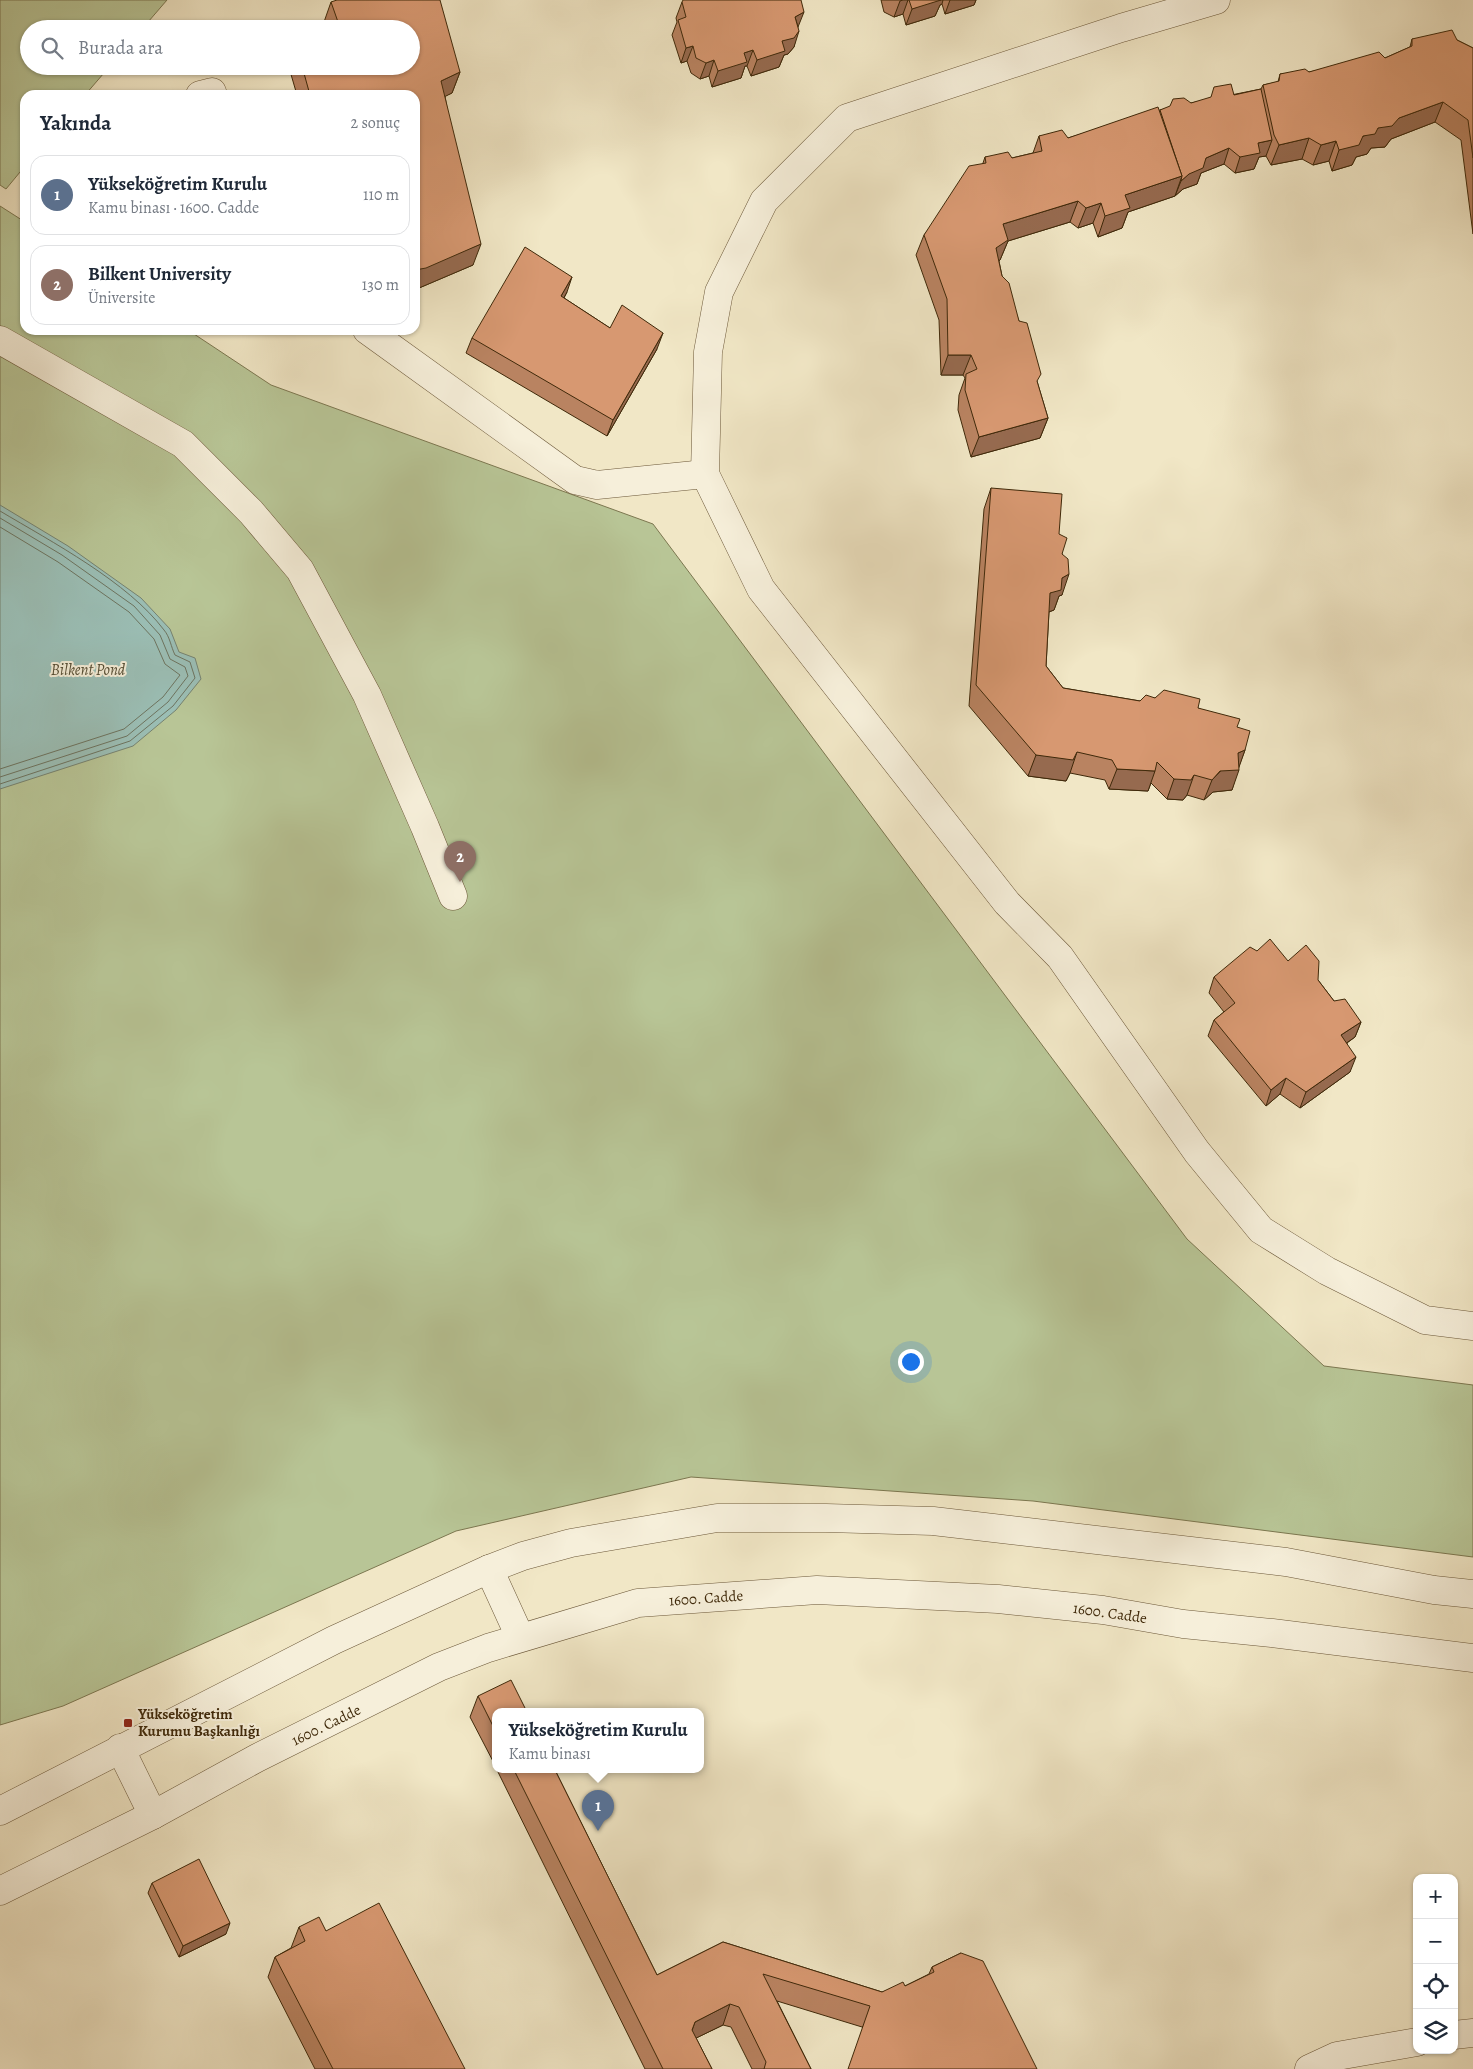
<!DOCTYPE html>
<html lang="tr">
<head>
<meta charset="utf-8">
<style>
  body { margin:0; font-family:Alegreya,serif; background:#f6f6f7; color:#1f2937 }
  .controls { position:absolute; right:15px; bottom:15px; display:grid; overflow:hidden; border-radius:10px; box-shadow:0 1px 4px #0004 }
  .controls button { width:45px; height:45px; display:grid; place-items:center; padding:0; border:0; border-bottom:1px solid #e0e1e3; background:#fff; color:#1f2937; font:25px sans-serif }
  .you { position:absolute; left:910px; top:1361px; width:18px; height:18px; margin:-12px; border:4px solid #fff; border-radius:50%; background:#1a73e8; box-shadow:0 0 0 8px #1a73e833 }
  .badge { display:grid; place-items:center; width:32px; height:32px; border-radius:50%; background:#db2777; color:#fff; font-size:16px; font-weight:700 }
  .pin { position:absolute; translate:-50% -41px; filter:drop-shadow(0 1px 2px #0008) }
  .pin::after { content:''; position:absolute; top:26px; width:18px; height:15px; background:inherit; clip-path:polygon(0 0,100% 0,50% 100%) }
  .popup { position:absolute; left:492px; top:1708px; width:212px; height:65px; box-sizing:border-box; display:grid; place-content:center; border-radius:10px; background:#fff; filter:drop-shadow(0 1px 4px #0005); font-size:16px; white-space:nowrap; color:#747a83 }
  .popup b { font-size:19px; color:#1f2937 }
  .popup::after { content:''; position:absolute; left:50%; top:100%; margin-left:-10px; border:10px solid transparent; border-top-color:#fff }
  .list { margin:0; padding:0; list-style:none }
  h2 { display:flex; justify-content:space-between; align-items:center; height:65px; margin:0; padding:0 20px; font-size:21px }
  h2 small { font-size:16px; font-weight:400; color:#747a83 }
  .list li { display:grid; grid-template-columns:32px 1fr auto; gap:15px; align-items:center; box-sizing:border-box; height:80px; margin:0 10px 10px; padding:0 10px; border:1px solid #e0e1e3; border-radius:15px }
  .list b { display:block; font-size:19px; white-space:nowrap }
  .list p { margin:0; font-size:16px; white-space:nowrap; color:#747a83 }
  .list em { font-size:16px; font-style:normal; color:#747a83 }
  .icon { flex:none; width:28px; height:28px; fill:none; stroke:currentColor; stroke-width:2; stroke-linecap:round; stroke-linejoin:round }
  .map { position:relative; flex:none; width:1473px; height:2069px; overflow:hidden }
  .search { position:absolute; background:#fff; box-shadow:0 1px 4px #0004; left:20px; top:20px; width:400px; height:55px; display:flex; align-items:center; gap:12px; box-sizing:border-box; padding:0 18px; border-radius:28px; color:#747a83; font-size:19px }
  .panel { position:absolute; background:#fff; box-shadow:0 1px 4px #0004; left:20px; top:90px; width:400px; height:245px; border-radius:15px }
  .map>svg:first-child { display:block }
  .green { fill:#b8c596; stroke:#7c7750 }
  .water { fill:#9bbfb6; stroke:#768371 }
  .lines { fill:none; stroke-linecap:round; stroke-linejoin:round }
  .shore { stroke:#6d7460; stroke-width:1 }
  .minor-casing { stroke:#6c5839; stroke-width:29 }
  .tertiary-casing { stroke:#6c5839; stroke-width:29 }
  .minor { stroke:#f6efda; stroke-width:28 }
  .tertiary { stroke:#f6efda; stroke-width:28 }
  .wall { fill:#b98361; stroke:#3f290a }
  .shaded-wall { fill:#966a4f; stroke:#3f290a }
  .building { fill:#d79871; stroke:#3f290a }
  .poi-dot { fill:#8f2418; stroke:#f6efda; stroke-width:2 }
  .labels { text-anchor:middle; stroke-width:4; stroke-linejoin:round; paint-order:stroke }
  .street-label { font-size:15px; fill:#3f290a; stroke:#f6efda }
  .poi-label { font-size:15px; font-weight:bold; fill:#3f290a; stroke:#f6efda; text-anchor:start }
  .water-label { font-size:16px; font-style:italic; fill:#564e35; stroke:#f6efda }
</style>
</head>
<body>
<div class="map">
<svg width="1473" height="2069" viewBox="0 0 1473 2069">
  <rect width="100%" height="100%" fill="#f1e7c6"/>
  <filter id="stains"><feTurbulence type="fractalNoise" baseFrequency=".004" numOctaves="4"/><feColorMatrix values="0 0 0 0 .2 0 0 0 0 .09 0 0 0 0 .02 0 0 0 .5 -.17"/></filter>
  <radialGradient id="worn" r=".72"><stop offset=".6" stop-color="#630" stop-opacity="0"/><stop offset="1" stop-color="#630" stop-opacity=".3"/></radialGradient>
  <!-- green -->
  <g class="green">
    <polygon points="0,0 167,0 142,29 29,29 29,66 110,66 85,95 25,95 25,166 6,189 0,185"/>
    <polygon points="0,206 25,222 25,330 188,330 271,385 653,524 1187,1239 1324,1366 1473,1385 1473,1557 1033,1501 691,1477 456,1531 63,1706 0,1725"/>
  </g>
  <!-- water -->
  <polygon class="water" points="0,505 68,546 141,598 170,629 179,652 195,658 201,679 176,710 133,746 0,789"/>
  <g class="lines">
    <!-- shore -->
    <g class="shore">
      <path d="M0,511C52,542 128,582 164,630C170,637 171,647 175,655L190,662L195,678L173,706L130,741L0,784"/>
      <polyline points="0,518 62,555 134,606 160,635 170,659 185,667 188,676 168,702 127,736 0,777"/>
      <polyline points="0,527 58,562 129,612 154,639 165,664 180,675 163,697 124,729 0,769"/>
    </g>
    <defs>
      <g id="minor">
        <polyline points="1216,0 1121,28 847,118 764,201 719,292 708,352 705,474 761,589 1007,903 1060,957 1197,1152 1261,1230 1327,1271 1425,1320 1473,1326"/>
        <polyline points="200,95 212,92 213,95"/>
        <polyline points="367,330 575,480 597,485 705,474"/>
        <polyline points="0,340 183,444 251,512 300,570 367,695 425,827 453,896"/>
        <polyline points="1454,2035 1473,2033"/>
        <polyline points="1309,2069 1337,2056 1417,2042"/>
      </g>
      <g id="tertiary">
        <polyline points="489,1569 520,1637"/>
        <polyline points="120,1748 153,1815"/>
        <polyline points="0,1811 334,1640 489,1569 523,1556 571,1543 717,1518 826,1518 933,1521 1286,1562 1434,1590 1473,1594"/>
        <polyline points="0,1891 153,1815 257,1758 439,1667 488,1648 638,1603 817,1590 998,1599 1103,1610 1183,1624 1272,1633 1473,1658"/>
      </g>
    </defs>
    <!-- minor casing -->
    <use href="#minor" class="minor-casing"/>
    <!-- tertiary casing -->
    <use href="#tertiary" class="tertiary-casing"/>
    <!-- minor -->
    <use href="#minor" class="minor"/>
    <!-- tertiary -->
    <use href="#tertiary" class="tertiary"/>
  </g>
  <!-- wall -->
  <g class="wall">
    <polygon points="881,0 976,0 974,5 945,14 942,4 940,5 935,16 906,25 903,14 894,17 884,12"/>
    <polygon points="331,2 460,72 452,93 445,96 473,265 419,288 415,95 297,95 290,71 291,66 411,66 325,26 324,22"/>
    <polygon points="682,2 798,27 794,47 788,54 784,55 779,67 751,76 747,66 745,66 741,78 712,87 709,76 700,79 691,73 687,61 681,63 672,35 677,22 676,18"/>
    <polygon points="1412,39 1457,40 1473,48 1473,234 1461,140 1435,122 1391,139 1385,147 1371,148 1367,154 1356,157 1352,165 1332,171 1329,161 1313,165 1302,159 1271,165 1266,156 1259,157 1254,169 1235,173 1224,164 1201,173 1197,184 1183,189 1175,196 1128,212 1122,228 1098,237 1093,223 1078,228 1070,222 1008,241 1000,260 999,261 1002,276 1019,321 1048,418 1040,438 971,457 958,410 959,395 965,378 963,375 941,375 939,320 916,255 924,235 983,163 985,157 1012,158 1033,153 1039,136 1068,138 1160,110 1191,103 1261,89 1263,85 1278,82 1280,74 1309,72 1385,58 1410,47"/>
    <polygon points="567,292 564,298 610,328 657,349 607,436 466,353 472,338"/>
    <polygon points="991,488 1059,534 1062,554 1062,595 1059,596 1054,610 1049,612 1046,666 1063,688 1140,701 1155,698 1198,708 1237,727 1245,750 1239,766 1232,790 1213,792 1204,800 1187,795 1183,800 1167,799 1151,783 1148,791 1109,789 1105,780 1070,773 1066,781 1028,776 969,706 984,509"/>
    <polygon points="1257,951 1288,961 1318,980 1334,1001 1361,1022 1355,1037 1347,1043 1350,1072 1300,1108 1280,1094 1266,1106 1208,1036 1214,1020 1224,1012 1209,993 1214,977"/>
    <polygon points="478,1696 496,1712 496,1767 470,1717"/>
    <polygon points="497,1770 555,1770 657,1975 723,1942 882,1992 905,1986 929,1974 932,1967 961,1953 862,2027 777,2001 811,2069 752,2069 731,2027 723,2025 696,2038 712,2069 645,2069"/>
    <polygon points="152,1883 226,1934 179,1957 148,1893"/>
    <polygon points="299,1927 326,1931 465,2069 315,2069 268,1977 275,1957 291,1948"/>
  </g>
  <!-- shaded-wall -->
  <g class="shaded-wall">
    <polygon points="903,0 908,0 903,14 894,17 900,1"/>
    <polygon points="935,0 943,0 942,4 940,5 935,16 906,25 912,9"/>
    <polygon points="950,0 976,0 974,5 945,14"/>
    <polygon points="804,12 798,27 795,17"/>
    <polygon points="799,31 794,47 788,54 784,55 779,67 751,76 757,60 782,41"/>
    <polygon points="693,46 687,61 681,63 686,48"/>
    <polygon points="753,50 747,66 745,66 741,78 712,87 718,71 744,53"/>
    <polygon points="714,60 709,76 700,79 706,63"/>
    <polygon points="460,72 452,93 434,102 441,81"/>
    <polygon points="1443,102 1435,122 1391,139 1385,147 1371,148 1367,154 1356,157 1352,165 1332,171 1339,150 1378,128 1399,118"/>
    <polygon points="1309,138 1302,159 1271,165 1279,145"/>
    <polygon points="1272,140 1266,156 1259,157 1254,169 1235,173 1240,157 1258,143"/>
    <polygon points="1336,141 1329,161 1313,165 1321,145"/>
    <polygon points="1229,148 1224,164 1201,173 1197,184 1183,189 1175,196 1181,181 1206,158"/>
    <polygon points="1182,176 1175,196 1128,212 1122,228 1098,237 1105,216 1125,195"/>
    <polygon points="1078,201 1070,222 1008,241 1000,260 989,268 996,248 1003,224"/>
    <polygon points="1101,203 1093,223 1078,228 1086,208"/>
    <polygon points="481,244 473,265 419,288 415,289 415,270"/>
    <polygon points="572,277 567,292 556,312 561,296"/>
    <polygon points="663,333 657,349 607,436 613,420"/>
    <polygon points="948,355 971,355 963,375 941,375"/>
    <polygon points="1048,418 1040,438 971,457 979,437"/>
    <polygon points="1069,574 1062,595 1059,596 1054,610 1043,614 1050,593 1062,578"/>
    <polygon points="1245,750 1238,770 1239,770 1232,790 1213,792 1204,800 1212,780 1238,753"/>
    <polygon points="1077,752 1070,773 1066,781 1028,776 1036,755"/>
    <polygon points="1117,769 1155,771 1148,791 1109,789"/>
    <polygon points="1194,775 1187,795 1183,800 1167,799 1174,779"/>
    <polygon points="1361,1022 1355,1037 1335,1051 1341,1035"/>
    <polygon points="1356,1057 1350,1072 1300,1108 1306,1092"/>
    <polygon points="1286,1078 1280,1094 1266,1106 1271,1090"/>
    <polygon points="230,1923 226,1934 179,1957 183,1946"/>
    <polygon points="730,2004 723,2025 688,2042 695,2022"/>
  </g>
  <!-- building -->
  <g class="building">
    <polygon points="337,0 440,0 460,72 441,81 481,244 426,268 415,270 415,95 310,95 302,66 411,66 411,29 316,29 338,22 331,2"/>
    <polygon points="683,0 801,0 804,12 795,17 799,31 794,38 782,41 785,51 757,60 753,50 744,53 747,62 718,71 714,60 706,63 696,58 693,46 686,48 678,20 686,17 682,2"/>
    <polygon points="909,0 941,0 912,9"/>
    <polygon points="1452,30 1457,40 1473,48 1473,158 1468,120 1443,102 1399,118 1392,126 1378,128 1375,134 1363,136 1359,145 1339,150 1336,141 1321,145 1309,138 1279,145 1274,135 1263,85 1279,81 1280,74 1305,69 1309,72 1379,52 1385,58 1412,46 1412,39"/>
    <polygon points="1231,84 1234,95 1261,89 1272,140 1258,143 1260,153 1240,157 1229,148 1206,158 1203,168 1189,174 1181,181 1182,176 1160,110 1170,106 1173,99 1184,98 1191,103 1211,97 1214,87"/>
    <polygon points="1158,107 1182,176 1125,195 1130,208 1105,216 1101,203 1086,208 1078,201 1003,224 1008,240 996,248 1002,276 1009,283 1019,321 1027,323 1041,374 1037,381 1048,418 979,437 965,390 966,374 977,369 971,355 948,355 947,299 924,235 969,166 986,163 985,157 1008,152 1012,158 1042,151 1039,136 1062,130 1068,138"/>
    <polygon points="525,247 572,277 561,296 610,328 622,305 663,333 613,420 472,338"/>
    <polygon points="991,488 1062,494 1059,534 1067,538 1062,554 1068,559 1069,574 1062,578 1061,590 1050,593 1046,666 1063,688 1140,701 1146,695 1155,698 1164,690 1200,699 1198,708 1240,719 1237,727 1250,731 1245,750 1238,753 1239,770 1220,771 1212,780 1194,775 1191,780 1174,779 1157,762 1155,771 1117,769 1112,760 1077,752 1073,760 1036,755 976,685"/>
    <polygon points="1270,939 1288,961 1306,945 1319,961 1318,980 1334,1001 1345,999 1361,1022 1341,1035 1356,1057 1306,1092 1286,1078 1271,1090 1214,1020 1235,1003 1214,977 1250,947 1257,951"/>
    <polygon points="511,1680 527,1712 496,1712 496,1732 478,1696"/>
    <polygon points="514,1770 555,1770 657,1975 723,1942 882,1992 903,1982 905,1986 934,1972 932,1967 961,1953 983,1961 1037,2069 848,2069 870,2006 763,1974 811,2069 764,2069 766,2062 739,2007 730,2004 695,2022 692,2030 712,2069 663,2069"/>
    <polygon points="199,1859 230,1923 183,1946 152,1883"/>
    <polygon points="379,1903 465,2069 333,2069 275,1957 305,1941 299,1927 319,1917 326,1931"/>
  </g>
  <!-- markers -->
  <rect class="poi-dot" x="123" y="1718" width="10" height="10" rx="2.5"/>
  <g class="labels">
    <!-- street labels -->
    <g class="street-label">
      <text transform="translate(706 1598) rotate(-4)" y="5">1600. Cadde</text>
      <text transform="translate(1110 1613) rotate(8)" y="5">1600. Cadde</text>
      <text transform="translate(326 1725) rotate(-26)" y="5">1600. Cadde</text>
    </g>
    <!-- poi labels -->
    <g class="poi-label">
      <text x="138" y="1719">Yükseköğretim<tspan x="138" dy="17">Kurumu Başkanlığı</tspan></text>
    </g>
    <!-- water labels -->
    <g class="water-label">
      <text x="88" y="675">Bilkent Pond</text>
    </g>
  </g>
  <rect width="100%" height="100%" filter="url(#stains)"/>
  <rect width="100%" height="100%" fill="url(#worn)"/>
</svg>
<div class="controls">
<button>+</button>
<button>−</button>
<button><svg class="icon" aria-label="locate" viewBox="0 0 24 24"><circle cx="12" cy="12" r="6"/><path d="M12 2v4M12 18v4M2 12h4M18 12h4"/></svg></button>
<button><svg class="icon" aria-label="layers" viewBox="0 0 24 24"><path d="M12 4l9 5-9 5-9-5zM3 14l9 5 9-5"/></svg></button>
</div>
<div class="you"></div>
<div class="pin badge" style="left:598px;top:1831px;background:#5c6f8a">1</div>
<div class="popup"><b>Yükseköğretim Kurulu</b>Kamu binası</div>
<div class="pin badge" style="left:460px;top:882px;background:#8d6e63">2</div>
<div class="search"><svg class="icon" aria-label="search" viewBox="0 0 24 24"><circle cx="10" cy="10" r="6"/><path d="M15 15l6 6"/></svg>Burada ara</div>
<section class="panel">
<h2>Yakında<small>2 sonuç</small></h2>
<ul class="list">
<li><span class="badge" style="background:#5c6f8a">1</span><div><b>Yükseköğretim Kurulu</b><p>Kamu binası · 1600. Cadde</p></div><em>110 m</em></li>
<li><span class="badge" style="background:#8d6e63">2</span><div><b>Bilkent University</b><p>Üniversite</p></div><em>130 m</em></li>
</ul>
</section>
</div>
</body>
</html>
